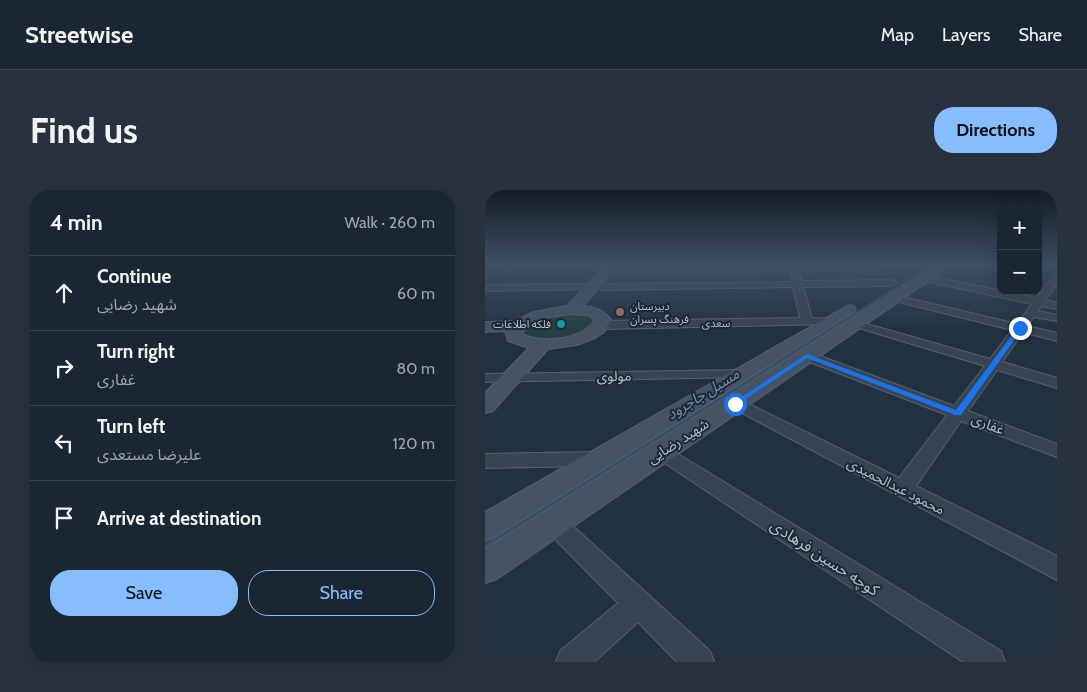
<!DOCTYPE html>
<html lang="en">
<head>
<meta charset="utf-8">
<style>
  body { margin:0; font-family:Cabin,"Noto Sans Arabic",sans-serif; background:#27323e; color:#f1f3f6 }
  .controls { position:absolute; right:15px; top:15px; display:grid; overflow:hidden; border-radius:10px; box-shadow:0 5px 20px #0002 }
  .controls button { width:45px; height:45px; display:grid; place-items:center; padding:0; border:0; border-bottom:1px solid #38434d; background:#1a2632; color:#f1f3f6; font:25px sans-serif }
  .stop { position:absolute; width:15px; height:15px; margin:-11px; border:4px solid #1a73e8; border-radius:50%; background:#fff }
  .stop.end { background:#1a73e8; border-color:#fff; box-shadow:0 1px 5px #0008 }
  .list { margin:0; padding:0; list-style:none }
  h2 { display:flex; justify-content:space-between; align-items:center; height:65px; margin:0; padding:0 20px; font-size:21px }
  h2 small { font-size:16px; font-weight:400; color:#9fa5ac }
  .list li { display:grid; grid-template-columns:32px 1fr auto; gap:15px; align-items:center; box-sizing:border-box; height:75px; padding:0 20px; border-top:1px solid #38434d }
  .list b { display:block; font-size:19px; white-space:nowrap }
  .list p { margin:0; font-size:16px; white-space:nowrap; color:#9fa5ac }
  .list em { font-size:16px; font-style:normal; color:#9fa5ac }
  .actions { display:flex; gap:10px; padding:15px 20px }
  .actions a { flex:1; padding:11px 0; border:1px solid #86bdff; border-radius:20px; text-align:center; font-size:18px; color:#86bdff }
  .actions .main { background:#86bdff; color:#111 }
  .icon { flex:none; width:28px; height:28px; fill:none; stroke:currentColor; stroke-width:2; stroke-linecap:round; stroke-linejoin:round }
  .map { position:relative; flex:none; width:572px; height:472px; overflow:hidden; border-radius:20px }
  header { display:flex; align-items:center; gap:30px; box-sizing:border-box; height:70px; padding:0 25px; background:#1a2632; border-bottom:1px solid #38434d }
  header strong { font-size:24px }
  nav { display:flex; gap:28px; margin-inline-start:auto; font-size:18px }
  .intro { display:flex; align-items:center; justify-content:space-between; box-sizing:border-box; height:120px; padding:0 30px }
  h1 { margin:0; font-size:35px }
  .button { padding:12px 22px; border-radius:20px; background:#86bdff; color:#111; font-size:18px; font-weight:700 }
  main { display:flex; gap:30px; padding:0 30px }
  aside { flex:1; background:#1a2632; border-radius:20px; box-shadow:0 5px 20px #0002 }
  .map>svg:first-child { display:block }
  .green { fill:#254143 }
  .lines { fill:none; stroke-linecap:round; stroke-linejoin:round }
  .stream-far4 { stroke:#364f6a; stroke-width:2.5 }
  .stream-far3 { stroke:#364f6a; stroke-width:3 }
  .stream-far2 { stroke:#364f6a; stroke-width:4 }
  .stream-far1 { stroke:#364f6a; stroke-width:5 }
  .stream { stroke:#364f6a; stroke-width:7 }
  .street-casing { stroke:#56626f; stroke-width:2 }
  .secondary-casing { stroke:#56626f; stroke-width:2 }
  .street { fill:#384451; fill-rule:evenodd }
  .secondary { fill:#455365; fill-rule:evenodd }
  .route { fill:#1a73e8 }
  .education-dot { fill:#8d6e63; stroke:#1d2936; stroke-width:2 }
  .culture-dot { fill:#0f9aa8; stroke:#1d2936; stroke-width:2 }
  .labels { text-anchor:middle; stroke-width:4; stroke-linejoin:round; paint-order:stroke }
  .far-poi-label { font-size:11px; fill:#b4bfcc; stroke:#1d2936; text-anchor:start }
  .far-street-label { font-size:11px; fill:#b4bfcc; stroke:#1d2936 }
  .street-label { font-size:14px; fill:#b4bfcc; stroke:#1d2936 }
  .water-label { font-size:15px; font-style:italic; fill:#7292b1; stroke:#1d2936 }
  .near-street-label { font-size:16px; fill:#b4bfcc; stroke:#1d2936 }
</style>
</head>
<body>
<header>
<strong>Streetwise</strong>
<nav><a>Map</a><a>Layers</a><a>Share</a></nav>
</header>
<div class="intro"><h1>Find us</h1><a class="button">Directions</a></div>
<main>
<aside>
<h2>4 min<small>Walk · 260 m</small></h2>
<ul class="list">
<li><svg class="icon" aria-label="ahead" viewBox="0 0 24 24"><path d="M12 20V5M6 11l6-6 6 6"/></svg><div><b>Continue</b><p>شهید رضایی</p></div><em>60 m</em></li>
<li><svg class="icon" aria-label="right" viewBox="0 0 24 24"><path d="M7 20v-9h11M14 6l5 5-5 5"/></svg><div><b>Turn right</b><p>غفاری</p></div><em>80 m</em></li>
<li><svg class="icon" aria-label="left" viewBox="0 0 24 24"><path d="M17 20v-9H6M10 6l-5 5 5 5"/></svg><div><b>Turn left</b><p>علیرضا مستعدی</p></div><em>120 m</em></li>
<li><svg class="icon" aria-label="arrive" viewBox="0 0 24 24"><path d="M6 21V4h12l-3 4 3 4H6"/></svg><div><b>Arrive at destination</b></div></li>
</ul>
<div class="actions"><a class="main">Save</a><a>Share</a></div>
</aside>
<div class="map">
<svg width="572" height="472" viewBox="0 0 572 472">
  <rect width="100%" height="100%" fill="#233242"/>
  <!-- green -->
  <path class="green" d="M79,123C89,123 107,121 110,132C91,151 63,153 38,146L36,141L46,132Z"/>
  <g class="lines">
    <!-- stream-far4 -->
    <polyline class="stream-far4" points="378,119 450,74"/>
    <!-- stream-far3 -->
    <polyline class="stream-far3" points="286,177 380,118"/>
    <!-- stream-far2 -->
    <polyline class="stream-far2" points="166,251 288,175"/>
    <!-- stream-far1 -->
    <polyline class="stream-far1" points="12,348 168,250"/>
    <!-- stream -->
    <polyline class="stream" points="0,355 14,346"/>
    <defs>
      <g id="street">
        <polygon points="393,74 397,77 396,79 129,85 125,82 129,79"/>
        <polygon points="473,74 493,74 494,76 490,79"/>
        <polygon points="310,81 314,84 317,91 407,90 412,93 407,96 318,97 327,128 349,129 351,131 345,134 117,139 111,135 117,131 315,128 308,97 116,100 111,97 116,94 307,92 306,84"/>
        <polygon points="572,84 572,94 560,110 572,113 572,119 556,116 553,121 572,125 572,131 549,127 542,136 572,143 572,151 538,142 517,172 572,188 572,198 512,180 483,221 572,254 572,267 476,231 431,296 572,366 572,390 244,216 242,213 244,210 256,210 414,288 462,225 317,169 315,166 317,163 327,163 469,216 500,176 367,136 365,134 367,132 375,132 505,169 527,140 406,110 405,108 410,105 532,134 547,114 440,91 435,88 440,85 551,108 569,85"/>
        <polygon points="106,94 109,95 109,99 0,101 0,95"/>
        <polygon points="257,180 262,181 264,184 262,187 0,192 0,184"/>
        <polygon points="176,256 183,258 516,461 520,472 478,472 169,266 167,262 169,258"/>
        <polygon points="115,262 122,264 125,269 122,274 115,276 0,278 0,264"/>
        <polygon points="69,324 77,326 225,461 229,472 192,472 153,432 109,472 71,472 75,461 133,413 61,340 58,333 61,326"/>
      </g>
      <g id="secondary">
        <path d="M122,74H134L98,116C110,117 119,120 126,130L119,142L110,148L92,155L63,159L8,221L0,223V203L44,158L23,151L20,141L0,142V132L30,131L49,122L82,116ZM86,124L103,125L110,130C97,150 57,154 37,144C42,128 71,126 86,124Z"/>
        <polygon points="454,74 468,74 12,389 0,393 0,359"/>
        <polygon points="364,115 369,116 371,119 369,122 11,346 0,350 0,322"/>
      </g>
    </defs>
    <!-- street casing -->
    <use href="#street" class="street-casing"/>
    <!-- secondary casing -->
    <use href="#secondary" class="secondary-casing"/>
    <!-- street -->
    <use href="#street" class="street"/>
    <!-- secondary -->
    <use href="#secondary" class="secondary"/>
  </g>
  <!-- sky -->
  <linearGradient id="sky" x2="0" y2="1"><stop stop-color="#131c24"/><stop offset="0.53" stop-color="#3f4f65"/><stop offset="1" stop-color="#3f4f65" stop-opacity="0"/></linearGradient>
  <rect width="572" height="140" fill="url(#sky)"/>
  <!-- route -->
  <polygon class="route" points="533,137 538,138 476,225 470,225 322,168 252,215 246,214 322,164 471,220"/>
  <!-- markers -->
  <circle class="education-dot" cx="135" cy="122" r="5"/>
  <circle class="culture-dot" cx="76" cy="134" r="5"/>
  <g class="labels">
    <!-- far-poi labels -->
    <g class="far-poi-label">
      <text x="145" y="120">دبیرستان<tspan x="145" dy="13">فرهنگ پسران</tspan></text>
      <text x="66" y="138" text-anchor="end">فلکه اطلاعات</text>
    </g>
    <!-- far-street labels -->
    <g class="far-street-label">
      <text transform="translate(231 133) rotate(-1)" y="4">سعدی</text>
    </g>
    <!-- street labels -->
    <g class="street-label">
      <text transform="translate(129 186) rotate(-1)" y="5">مولوی</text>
      <text transform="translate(503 234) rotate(21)" y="5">غفاری</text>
      <text transform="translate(193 251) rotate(-33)" y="5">شهید رضایی</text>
      <text transform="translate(411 296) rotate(27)" y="5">محمود عبدالحمیدی</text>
    </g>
    <!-- water labels -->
    <g class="water-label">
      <text transform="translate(218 204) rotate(-32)" y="5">مسیل جاجرود</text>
    </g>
    <!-- near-street labels -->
    <g class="near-street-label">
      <text transform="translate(340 367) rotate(33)" y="6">کوچه حسین فرهادی</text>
    </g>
  </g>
</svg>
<div class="controls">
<button>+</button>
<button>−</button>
</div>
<div class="stop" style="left:250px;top:214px"></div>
<div class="stop end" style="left:535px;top:138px"></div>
</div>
</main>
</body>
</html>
